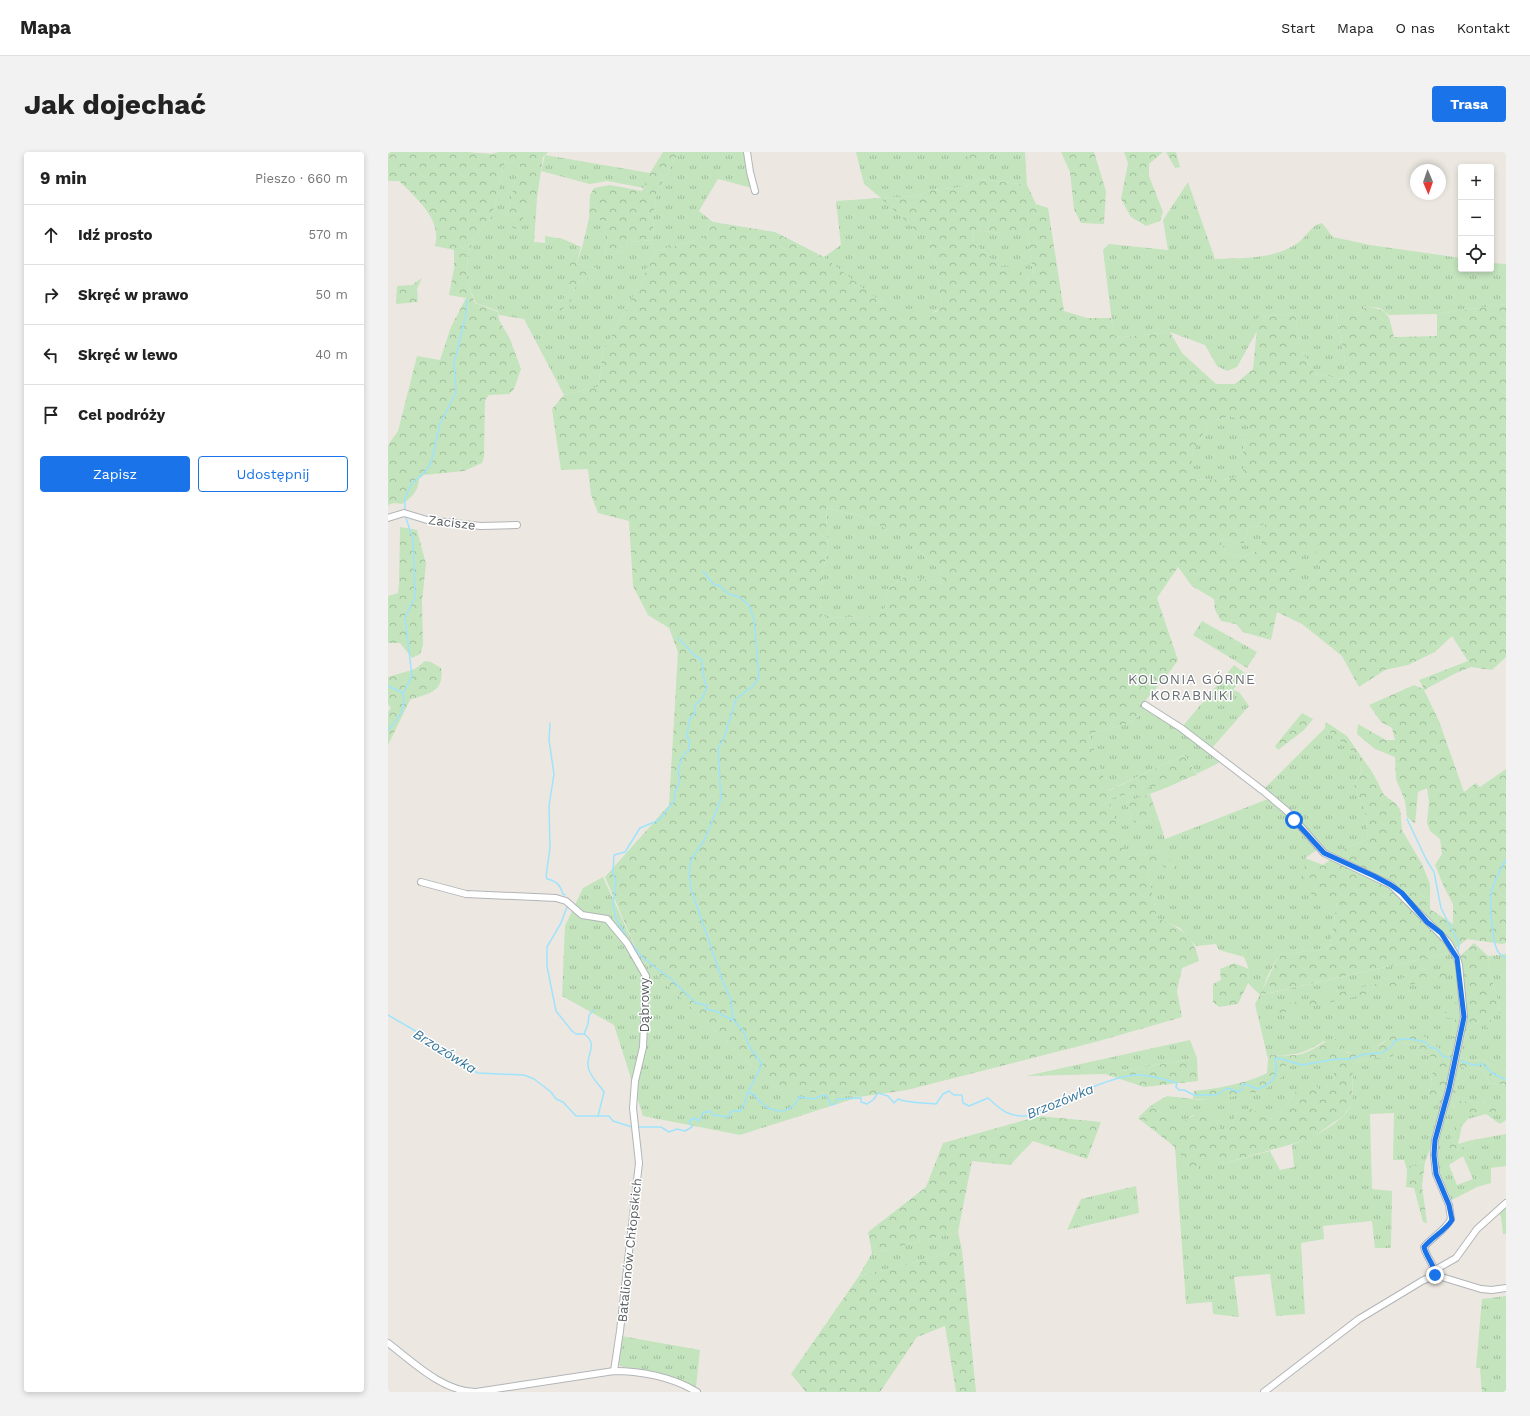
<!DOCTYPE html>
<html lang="pl">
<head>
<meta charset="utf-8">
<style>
  body { margin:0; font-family:"Work Sans",sans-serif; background:#f2f2f2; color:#222 }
  .controls { position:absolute; right:12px; top:12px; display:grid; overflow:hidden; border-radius:4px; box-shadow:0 2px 6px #0003 }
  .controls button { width:36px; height:36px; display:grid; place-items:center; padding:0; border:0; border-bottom:1px solid #e0e0e0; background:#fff; color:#222; font:20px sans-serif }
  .compass { position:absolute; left:1022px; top:12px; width:36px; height:36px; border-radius:50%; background:#fff; box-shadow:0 2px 6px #0003; rotate:178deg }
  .stop { position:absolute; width:12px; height:12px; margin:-9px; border:3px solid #1a73e8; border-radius:50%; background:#fff }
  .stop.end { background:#1a73e8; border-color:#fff; box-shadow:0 1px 4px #0008 }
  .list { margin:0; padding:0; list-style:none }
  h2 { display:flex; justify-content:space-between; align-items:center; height:52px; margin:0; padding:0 16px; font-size:17px }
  h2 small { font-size:13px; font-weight:400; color:#767676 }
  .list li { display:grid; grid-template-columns:26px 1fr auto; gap:12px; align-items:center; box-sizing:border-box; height:60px; padding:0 16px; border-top:1px solid #e0e0e0 }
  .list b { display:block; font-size:15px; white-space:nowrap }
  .list em { font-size:13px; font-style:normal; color:#767676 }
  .actions { display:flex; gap:8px; padding:12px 16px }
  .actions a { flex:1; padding:9px 0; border:1px solid #1a73e8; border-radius:4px; text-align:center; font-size:14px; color:#1a73e8 }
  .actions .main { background:#1a73e8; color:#fff }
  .icon { flex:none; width:22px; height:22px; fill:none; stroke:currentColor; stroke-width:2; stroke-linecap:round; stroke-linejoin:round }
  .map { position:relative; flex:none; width:1118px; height:1240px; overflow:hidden; border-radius:4px }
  header { display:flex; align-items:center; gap:24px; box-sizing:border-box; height:56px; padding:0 20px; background:#fff; border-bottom:1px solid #e0e0e0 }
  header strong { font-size:19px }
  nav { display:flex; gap:22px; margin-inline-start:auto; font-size:14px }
  .intro { display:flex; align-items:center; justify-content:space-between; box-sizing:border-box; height:96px; padding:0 24px }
  h1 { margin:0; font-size:28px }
  .button { padding:10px 18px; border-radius:4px; background:#1a73e8; color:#fff; font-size:14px; font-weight:700 }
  main { display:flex; gap:24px; padding:0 24px }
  aside { flex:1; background:#fff; border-radius:4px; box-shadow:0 2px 6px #0003 }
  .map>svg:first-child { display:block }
  .grass { fill:url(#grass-tufts); fill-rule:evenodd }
  .forest { fill:url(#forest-crowns); fill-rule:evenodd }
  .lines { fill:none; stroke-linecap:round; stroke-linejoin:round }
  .stream { stroke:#a0e3fd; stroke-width:1.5 }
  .minor-casing { stroke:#b2b5b8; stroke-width:8 }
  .minor { stroke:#fff; stroke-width:6 }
  .route { stroke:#1a73e8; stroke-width:5 }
  .labels { text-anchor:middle; stroke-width:3; stroke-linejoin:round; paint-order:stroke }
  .street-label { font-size:13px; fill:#5a5e62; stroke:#fff }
  .neighbourhood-label { font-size:14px; letter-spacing:1px; fill:#6b7074; stroke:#fff }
  .water-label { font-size:14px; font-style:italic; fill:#3a799c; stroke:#fff }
</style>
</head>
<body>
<header>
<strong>Mapa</strong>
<nav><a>Start</a><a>Mapa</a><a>O nas</a><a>Kontakt</a></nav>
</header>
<div class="intro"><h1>Jak dojechać</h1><a class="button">Trasa</a></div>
<main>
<aside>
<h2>9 min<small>Pieszo · 660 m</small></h2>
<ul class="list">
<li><svg class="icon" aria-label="ahead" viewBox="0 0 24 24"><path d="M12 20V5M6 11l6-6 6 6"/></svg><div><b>Idź prosto</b></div><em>570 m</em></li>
<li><svg class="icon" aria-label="right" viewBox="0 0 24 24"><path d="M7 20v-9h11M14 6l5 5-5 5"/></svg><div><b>Skręć w prawo</b></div><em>50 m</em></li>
<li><svg class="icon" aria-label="left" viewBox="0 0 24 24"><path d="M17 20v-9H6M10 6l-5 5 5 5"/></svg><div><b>Skręć w lewo</b></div><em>40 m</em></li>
<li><svg class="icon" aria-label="arrive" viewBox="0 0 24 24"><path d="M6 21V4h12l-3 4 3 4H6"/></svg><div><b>Cel podróży</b></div></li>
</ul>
<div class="actions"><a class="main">Zapisz</a><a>Udostępnij</a></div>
</aside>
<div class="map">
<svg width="1118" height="1240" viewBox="0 0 1118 1240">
  <defs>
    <pattern id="grass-tufts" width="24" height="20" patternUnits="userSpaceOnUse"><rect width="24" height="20" fill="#c3e4bd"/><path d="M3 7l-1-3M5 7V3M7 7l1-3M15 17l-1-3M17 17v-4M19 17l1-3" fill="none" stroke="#a1bc9d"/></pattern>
    <pattern id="forest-crowns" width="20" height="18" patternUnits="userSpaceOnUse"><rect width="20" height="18" fill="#c3e4bd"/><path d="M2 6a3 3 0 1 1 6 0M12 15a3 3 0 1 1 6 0" fill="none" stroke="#a1bc9d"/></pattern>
  </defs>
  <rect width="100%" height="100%" fill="#ece8e1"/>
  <!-- grass -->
  <g class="grass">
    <polygon points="291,0 357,0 364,36 330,27 311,59 325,70 315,86 267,99 253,130 215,199 210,235 176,243 136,167 111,163 110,159 88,151 79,130 80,101 87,86 104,64 117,9 132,14 126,32 118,71 136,61 149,46 146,90 157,91 157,84 175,87 193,95 184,106 182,132 176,146 159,163 183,149 188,133 209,120 208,116 188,112 194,96 201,66 220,70 220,82 217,101 223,103 237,99 240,90 266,88 265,66 269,40"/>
    <path d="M468,0H575L577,3L597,7L614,0H637L639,33L592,27L577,35L541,38L531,44L494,46L532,82L543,88L541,98L548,109L554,155C547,162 532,164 522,164C502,162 453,118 436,105L453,93L448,49L493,46L476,32Z"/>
    <polygon points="157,3 262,21 256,36 219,29 202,32 153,19"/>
    <path d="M800,30L827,107C856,106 886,108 911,90C920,83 923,73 934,71L945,85L982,93L1073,106V117H1103V111L1118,112V152L1049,162L1001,163L992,156L975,154L978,160L948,162L961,228L927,222L912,196L907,161L870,165V177L849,215L839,219L829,214L817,193L782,180L726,186L715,98L721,92L780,98L775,68Z"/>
    <polygon points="638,75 645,122 638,127 629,115 612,115 586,91 585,78 615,81"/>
    <polygon points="843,264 861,272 855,298 855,324 834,328 804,327 804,301 822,270"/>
    <polygon points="438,356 470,363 513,384 553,419 555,432 530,426 515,426 500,436 497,456 482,465 438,466 432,460 434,421 440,398"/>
    <polygon points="878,372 872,398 854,405 838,402 832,387 856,392 860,377"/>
    <polygon points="923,386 933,417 917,437 902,426"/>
    <polygon points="814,469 869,500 859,516 805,483"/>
    <polygon points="846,513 858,522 845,538 851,540 861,554 823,597 794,575"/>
    <path d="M760,558L787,574L832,610C802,626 771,640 738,650L746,671L771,668L777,687L880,647L897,662L929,698L917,706L949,750L942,796L891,803L879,825L873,843L1064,800L1069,809L1073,848L1066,858L1057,860L1055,864L1067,867L1062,902L1053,898L1037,885L1003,884C993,893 973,904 959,900C951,899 943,893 936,889C914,903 908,903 884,903L880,907L867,852L872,843L860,831L861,817L856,805L831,798L828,792L808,794L792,776L769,766L760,719L772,713L777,706L773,699L738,705L736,701L721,647L809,622L796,603L719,639L701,582L741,571Z"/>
    <polygon points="937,576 971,604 973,621 966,633 977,658 980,687 953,698 947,703 939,700 876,637"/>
    <polygon points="215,725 253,808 389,937 471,945 352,983 255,964 226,873 174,844 177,774 195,736"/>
    <path d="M1118,802V920L1094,908L1084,909L1072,905C1076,887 1075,875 1094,869L1101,877L1104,875L1102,865L1113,861C1109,844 1101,821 1100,804Z"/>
    <polygon points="802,888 809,906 717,922 638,924"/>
    <path d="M1013,891L1029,893L1036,902L1047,906L1040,947L1053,954L1044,992L1037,1010L1030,1011L1019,1018L1016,1008H1005L1006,961L982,962L984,1037L1004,1039L1003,1096H987L984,1069L935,1074L936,1087L913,1091L917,1162L888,1164L882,1122L846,1125L851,1165L825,1162L824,1150L798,1152L787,995L792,999L837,1011L882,999L892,1018L906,1015L904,993C923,986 954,972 963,953C966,945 964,922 965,912C969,910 975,907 980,906C998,904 1004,912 1013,891Z"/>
    <polygon points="938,908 947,912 945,931 932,939 907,941 892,963 883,967 863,958 849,960 841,978 832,979 827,965 805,963 792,972 762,954 779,944 813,948 846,944 860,939 872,941 894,914 901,914 914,910"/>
    <path d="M1073,915L1094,918L1102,931L1118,933V968L1112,972L1098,962L1080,967L1074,974L1067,975L1063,1003L1071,997L1085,991L1084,988L1118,982V1014L1103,1016V1031L1089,1035L1062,1049C1057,1038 1051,1026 1048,1014C1045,994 1056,964 1062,944L1066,956L1099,951L1072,949L1067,943ZM1075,1004L1085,1027L1069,1033L1061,1013Z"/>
    <polygon points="748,1034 751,1061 679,1078 693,1047"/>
    <polygon points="1118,1055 1118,1082 1115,1082 1113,1064 1110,1061"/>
    <polygon points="570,1080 574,1098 471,1124 484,1101"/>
    <polygon points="1118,1144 1118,1240 1107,1240 1103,1229 1093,1231 1092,1216 1088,1216 1094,1147"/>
    <polygon points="233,1184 312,1198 308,1235 279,1224 233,1214 229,1211"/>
  </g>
  <!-- forest -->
  <g class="forest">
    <path d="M0,0H79L104,2L110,0H160L155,5L149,46L136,61L134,74L127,77L118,71L126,32L132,14L117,9L104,64L87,86L80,101L79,130L87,151L110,160L111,168L122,187L133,217L126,237L121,242L101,243L97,248L96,306L94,311L76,319L36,323L31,327C31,339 23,346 14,352L6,351L0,353V293L10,279L29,204L52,208L63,175L78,146L61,143L66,116V98L47,94C54,67 29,47 11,29H0Z"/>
    <polygon points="275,0 291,0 269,40 265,66 266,88 240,90 237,99 223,103 217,101 220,82 220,70 201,66 202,43 206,36 222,33 254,39 262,21"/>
    <polygon points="575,0 614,0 597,7 581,7"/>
    <polygon points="673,0 706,0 718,39 716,72 693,71 686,57 682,20"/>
    <polygon points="736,0 775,0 761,12 761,24 775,60 772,69 758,74 743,65 733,47 740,11"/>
    <polygon points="778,0 788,0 792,15 787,16"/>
    <path d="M592,27L639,33L648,52L660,56L676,159L699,166H723L727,186L782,180L794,201L828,232H847L865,217L870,165L907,161L912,196L927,222L961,228L948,161L978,160L975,154C1002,158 1000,160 1006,185L1049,184V162L1118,152V505L1104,518L1083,515L1066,522L1036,538L1051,569L1076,640L1088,631L1092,635L1118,617V791L1114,792L1079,787L1067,797L1057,783L1040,767L1017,740L1006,732L947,703L953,698L980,687L977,658L966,633L973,621L971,605L937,576L938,570L959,584L986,623L996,643L1007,651L1012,657L1014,678L1034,712L1042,732V757L1065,772V752L1056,735L1047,713L1054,702L1052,687L1042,679L1039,671L1041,649L1039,636L1030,640L1027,672L1019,665L1017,649L1008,627L1007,605L987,597L969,582L970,572L998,588H1007L1004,576L993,570L981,553L1026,533L1036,537L1031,528L1080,509L1064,484L1047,500L1020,513L997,518L971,535L954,504L914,472L889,460L883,488L855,480L848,472L833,469L827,458L826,447L804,434L790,415L769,446L790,508L778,525L756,550L760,558L741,571L701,582L720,639L796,603L809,623L721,647L738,705L773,699L777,706L788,709L785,719L772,713L760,719L769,766C792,776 806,783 811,809L794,816L789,839L794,865L711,889L519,938L471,945L389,937L253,808L217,725L281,653L290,500L281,476L260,463L245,434L241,369L210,361L203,343L200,317L173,318L164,257L176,243L210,235L215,199L253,130L267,99L315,86L325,70L387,80L436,105L493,150L521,164L548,160L554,155L548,109L541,98L543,88L532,82L493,46L531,44L541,38L577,35ZM638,76L645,121L639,127L629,115H612L586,91L585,78L615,81ZM843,264L861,272L855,298V324L834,328L804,327V301L822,270ZM438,356L470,363L513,384L553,419L555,432L530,426H515L500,436L497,456L482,465L438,466L432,460L434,421L440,398ZM877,372L872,398L854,405L838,402L832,387L856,392L860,377ZM923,387L933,417L917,437L903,426Z"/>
    <polygon points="193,95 188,112 208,116 209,120 188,133 183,149 170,161 159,166 159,163 176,146 181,132 177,129 184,106"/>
    <polygon points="34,126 29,137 30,150 8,152 9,134 24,133"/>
    <polygon points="12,375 29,378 38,412 34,449 35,493 32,502 24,506 12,491 0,491 0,444 10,441 11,432"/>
    <path d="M37,509L43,510L53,516C57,542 38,541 22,548L0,593V560L3,556L0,552V525L27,517Z"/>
    <polygon points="914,561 925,567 916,578 890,598 887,594"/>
    <polygon points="762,642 771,668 746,671 738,650"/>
    <polygon points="917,706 935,713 942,708 1002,735 1013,743 1036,772 1052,785 1064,800 872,843 891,803 942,796 949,750 926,748 916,725"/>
    <path d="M1086,791L1100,804C1101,821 1109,844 1113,862L1102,865L1104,875L1101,877L1094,869C1075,875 1076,887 1072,905L1084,909L1094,908L1118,920V933L1102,931L1094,918L1073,915L1067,943L1072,949L1099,951L1113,958C1102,961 1082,965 1071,960C1066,958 1064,949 1062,944L1053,954L1040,948L1047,906L1036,902L1029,893L1014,891C1004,912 998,904 980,906C975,907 969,910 965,912L964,952L955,964L922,987L837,1011L812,1005L810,1020H797L792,999L750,966L762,954L792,972C804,963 813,958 827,965L832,979L841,977L849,960L863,957L883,967L892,963L907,941L915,934L928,933L932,939L945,931L947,912C925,904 914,914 894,914V925L872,941C860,939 858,941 847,944C834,947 818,948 805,947L806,939C828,937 860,931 879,921L880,907L883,903C895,903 908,905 919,900C931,895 933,890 948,887L959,901L970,900L994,892L1003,884L1023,882L1037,885L1053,898L1062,902L1067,867L1055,865L1056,860L1066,858L1068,849L1073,848L1071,805Z"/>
    <polygon points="846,811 861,817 860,831 850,852 831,855 825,850 825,832 833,828 832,817"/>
    <polygon points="1059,816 1061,824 889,862 887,855"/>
    <polygon points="809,906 810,929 756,935 717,922"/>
    <polygon points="651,964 713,970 699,1007 645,989 622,1013 584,1009 570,1080 484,1101 480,1080 538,1035 555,991"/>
    <polygon points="1074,974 1070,992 1084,988 1085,991 1071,997 1063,1003 1060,994 1067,975"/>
    <polygon points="1037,1010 1034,1034 1039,1071 1035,1070 1026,1036 1018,1035 1019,1018 1030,1011"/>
    <polygon points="574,1098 588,1240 568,1240 557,1174 529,1185 492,1240 418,1240 403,1222 471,1124"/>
    <polygon points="1103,1229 1107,1240 1094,1240 1093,1231"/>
  </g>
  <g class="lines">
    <!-- stream -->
    <g class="stream">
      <polyline points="17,358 17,346 24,331 36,321 43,311 52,272 68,240 66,211 78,162 79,148"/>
      <polyline points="315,419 325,432 332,434 340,442 351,445 361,453 366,468 371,525 365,534 348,547 337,583 330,597 333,647 317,687 303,708 301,721 303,737 335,830 343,848 345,868 355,878 361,894 374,912 360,941"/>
      <path d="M290,486L307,504L313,507C316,517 314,527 319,535L313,548L306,554L307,561L301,568L299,585L301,588V598L295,603L290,617L292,629L287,640L286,649L271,668L252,676L237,700L226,703L225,720L228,729L225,752L228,767L239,786L255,806L283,827L308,851L319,853L318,857L331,860L334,863L345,868"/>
      <path d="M0,534L15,541C19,556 10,567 0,578"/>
      <polyline points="15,541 24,524 17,465 27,445 25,387 18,366"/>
      <path d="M162,571L161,588L166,622L161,654L162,696L158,724L159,727C169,729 172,733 175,742L177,743"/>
      <polyline points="1019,667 1039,709 1046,720 1053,756 1071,792 1070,801"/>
      <path d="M1118,708C1114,713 1106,731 1104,738C1101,751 1104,786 1109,798C1111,802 1114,804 1118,806"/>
      <polyline points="179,755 173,771 159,795 159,814 168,859 184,879 188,882 196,882"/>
      <polyline points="1069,821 1071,841"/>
      <path d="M206,858L201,863L200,872L196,882C211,892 198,903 200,914C201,924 211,932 216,940L210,964"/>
      <polyline points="0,863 31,881 73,912 90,921 136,923 146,927 163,940 168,947 175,950 188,964 221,964 225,969 244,975"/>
      <polyline points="1064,906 1066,898"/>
      <polyline points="1073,909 1085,913 1095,912 1104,921 1118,928"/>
      <path d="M248,975H273L281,980L289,977L297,979L304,975L301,969L306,966L311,969L315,961L322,959L325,963L340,965L344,959H353L360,941L366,942C377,959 400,968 411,945L425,947L436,943L439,944L443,953L447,952L449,947L473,946V950L479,952L485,948L490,941L500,944L506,951L510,947C523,952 535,950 548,952L555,942L561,939L566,943H574L575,951L581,954L600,946C614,959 621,965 640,964C667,952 719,925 747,923C760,922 776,927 789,931L788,935L791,938H796L806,943H824L830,942L839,936L851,940L854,937V933L857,932L870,937C886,931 891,923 887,907L890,906L914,913L948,907H962L977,902L994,901L1004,894L1006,889C1016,885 1027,888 1037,890L1042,896H1048L1055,904L1065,907"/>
    </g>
    <defs>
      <g id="minor">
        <polyline points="359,0 362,20 367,39"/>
        <polyline points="0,366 16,361 39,368 93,374 129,373"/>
        <path d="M757,553L793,576L874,638L899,659L936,701L1003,733L1060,790L1069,806L1071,813L1076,865L1061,937L1047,988L1046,1003L1048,1022L1061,1053L1063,1067C1057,1079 1044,1085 1036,1095C1038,1105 1047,1113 1047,1123"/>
        <polyline points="33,730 78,742 168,746 178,749 194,763 219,767 239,791 258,824 255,895 247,929 245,956 251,1011 232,1179 226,1219"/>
        <polyline points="1047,1118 1068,1106 1089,1077 1118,1051"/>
        <path d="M0,1191C25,1210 54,1239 87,1240"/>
        <path d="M88,1240L226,1219C253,1219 285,1225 309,1240"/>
        <polyline points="876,1240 971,1167 1034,1129 1047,1123 1093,1137 1104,1138 1118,1136"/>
      </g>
    </defs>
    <!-- minor casing -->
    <use href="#minor" class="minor-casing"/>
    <!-- minor -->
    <use href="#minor" class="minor"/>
  </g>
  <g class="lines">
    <!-- route -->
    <path class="route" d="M906,668L936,701L986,724L1003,733L1014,741L1039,770L1053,781L1069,806L1076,865L1061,937L1047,988L1046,1003L1048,1022L1061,1053L1064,1068C1057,1079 1044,1085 1036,1095C1038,1105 1047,1113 1047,1123"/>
  </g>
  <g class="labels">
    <!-- street labels -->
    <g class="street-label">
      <text transform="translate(64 370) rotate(7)" y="5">Zacisze</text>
      <text transform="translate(256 853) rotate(-90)" y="5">Dąbrowy</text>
      <text transform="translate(241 1098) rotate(-84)" y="5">Batalionów Chłopskich</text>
    </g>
    <!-- neighbourhood labels -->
    <g class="neighbourhood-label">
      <text x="804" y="532">KOLONIA GÓRNE<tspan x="804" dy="16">KORABNIKI</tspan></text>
    </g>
    <!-- water labels -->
    <g class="water-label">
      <text transform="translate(57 899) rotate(32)" y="5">Brzozówka</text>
      <text transform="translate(672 949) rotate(-22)" y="5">Brzozówka</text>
    </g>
  </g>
</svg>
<div class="controls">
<button>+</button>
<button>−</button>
<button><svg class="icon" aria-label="locate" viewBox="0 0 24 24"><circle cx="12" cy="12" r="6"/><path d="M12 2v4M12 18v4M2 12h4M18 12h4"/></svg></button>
</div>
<svg class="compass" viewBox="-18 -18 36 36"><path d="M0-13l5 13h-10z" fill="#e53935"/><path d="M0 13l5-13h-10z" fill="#767676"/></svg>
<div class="stop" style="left:906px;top:668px"></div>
<div class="stop end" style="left:1047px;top:1123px"></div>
</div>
</main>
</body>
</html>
